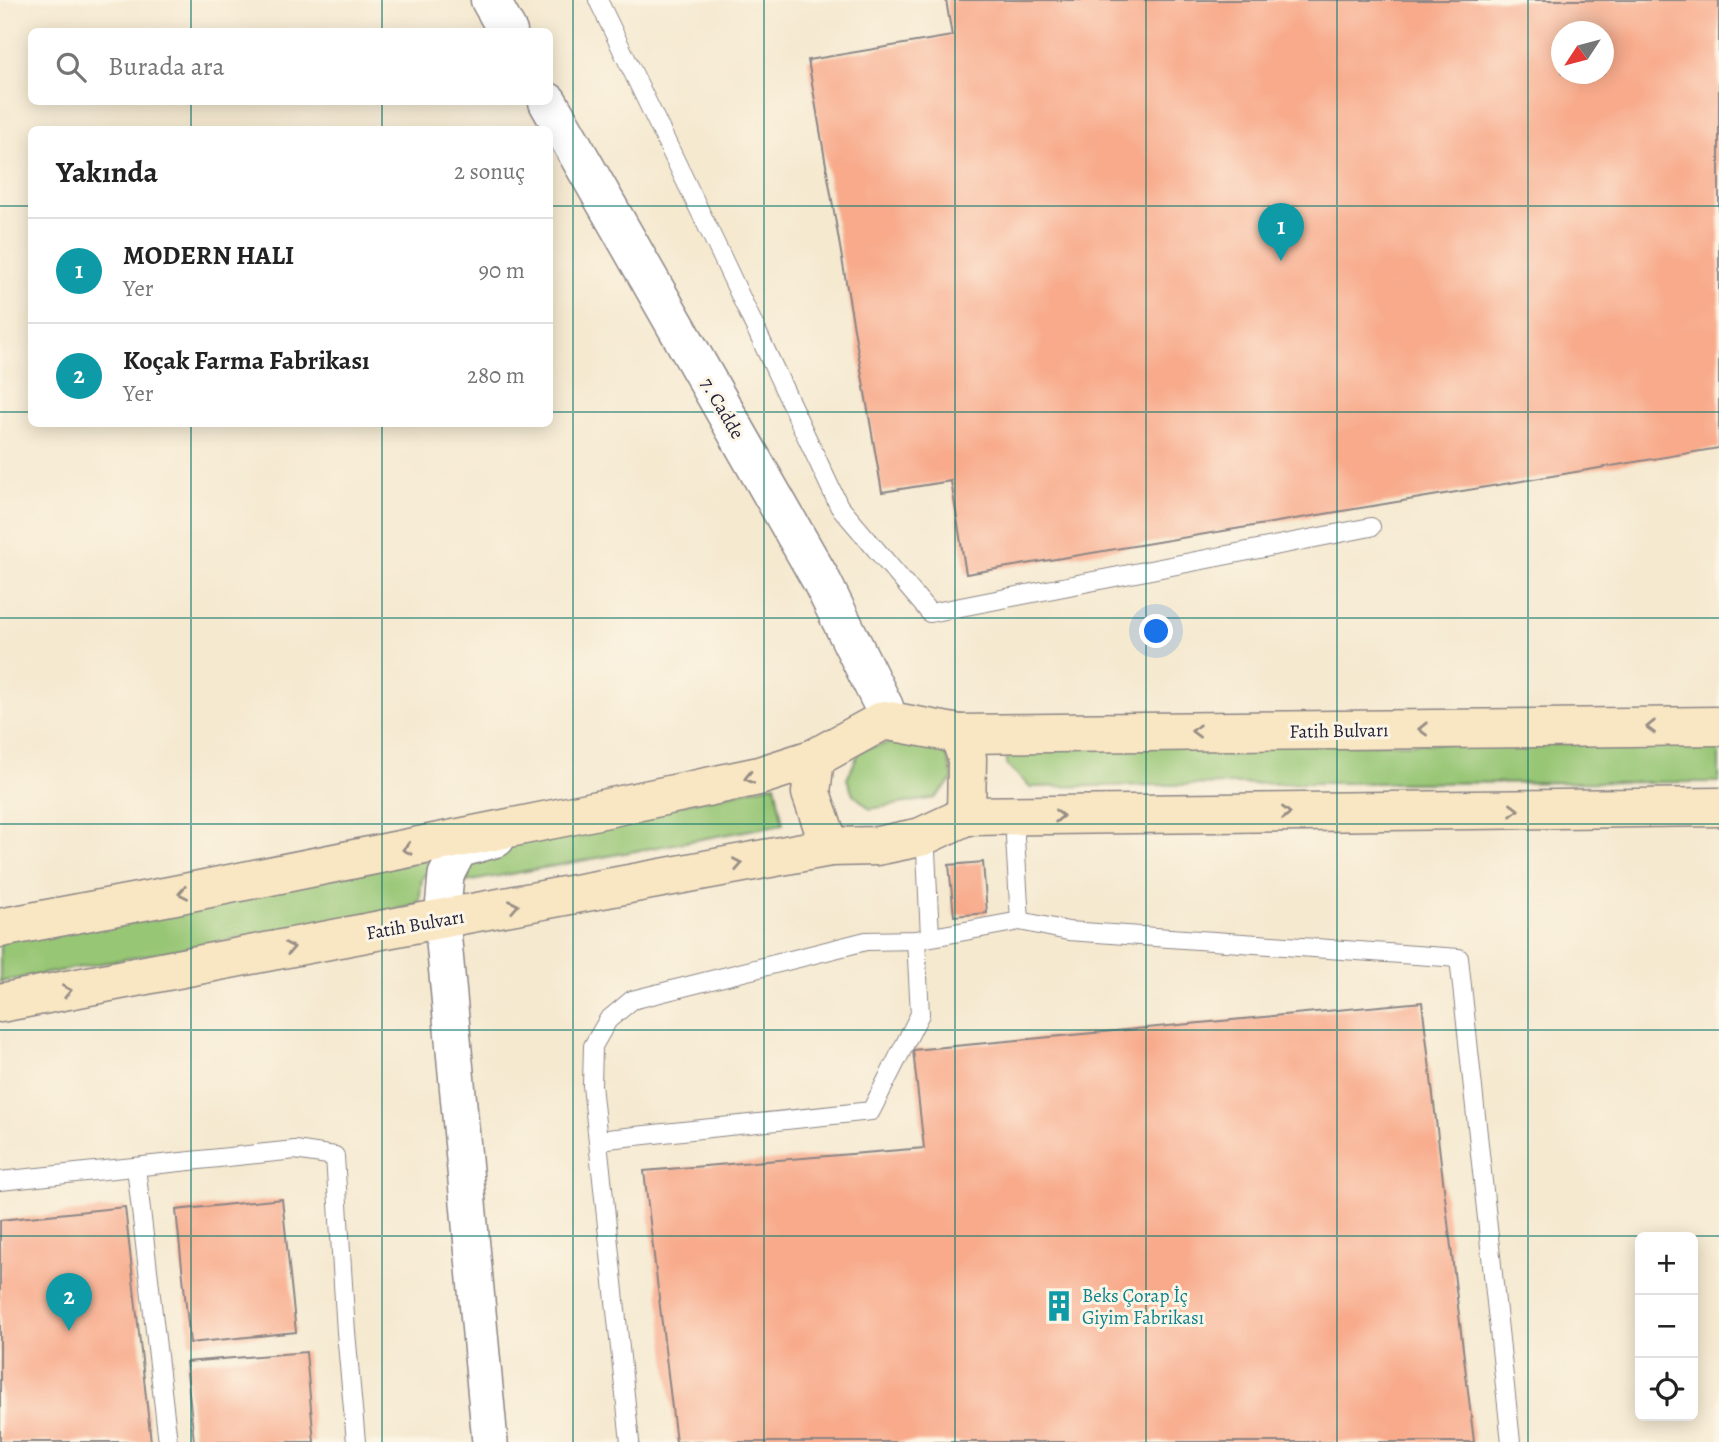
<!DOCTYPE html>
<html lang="tr">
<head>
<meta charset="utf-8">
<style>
  body { margin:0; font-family:Alegreya,serif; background:#f2f2f2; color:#222 }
  .controls { position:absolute; right:21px; bottom:21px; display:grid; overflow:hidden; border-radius:10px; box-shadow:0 4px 18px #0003 }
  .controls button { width:63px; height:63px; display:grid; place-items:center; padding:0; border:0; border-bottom:2px solid #e0e0e0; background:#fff; color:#222; font:35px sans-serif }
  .compass { position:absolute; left:1551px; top:21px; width:63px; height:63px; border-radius:50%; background:#fff; box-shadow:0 4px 18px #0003; rotate:234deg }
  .you { position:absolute; left:1157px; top:632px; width:24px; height:24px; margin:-18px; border:5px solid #fff; border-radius:50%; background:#1a73e8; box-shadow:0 0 0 10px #1a73e833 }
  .badge { display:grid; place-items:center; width:46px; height:46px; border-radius:50%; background:#0b8043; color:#fff; font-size:23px; font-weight:700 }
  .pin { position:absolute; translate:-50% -58px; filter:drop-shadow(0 2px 4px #0008) }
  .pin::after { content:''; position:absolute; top:37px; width:24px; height:21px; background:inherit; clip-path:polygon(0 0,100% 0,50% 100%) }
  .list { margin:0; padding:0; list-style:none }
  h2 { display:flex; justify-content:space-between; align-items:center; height:91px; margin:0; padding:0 28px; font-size:30px }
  h2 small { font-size:23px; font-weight:400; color:#767676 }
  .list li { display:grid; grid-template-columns:46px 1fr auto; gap:21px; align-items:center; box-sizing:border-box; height:105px; padding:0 28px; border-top:2px solid #e0e0e0 }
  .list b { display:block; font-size:26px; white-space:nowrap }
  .list p { margin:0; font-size:23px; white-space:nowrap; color:#767676 }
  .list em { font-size:23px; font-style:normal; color:#767676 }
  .icon { flex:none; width:38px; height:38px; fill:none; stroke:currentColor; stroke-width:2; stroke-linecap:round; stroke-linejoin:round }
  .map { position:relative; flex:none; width:1719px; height:1442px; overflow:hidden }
  .search { position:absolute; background:#fff; box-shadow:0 4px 18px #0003; left:28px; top:28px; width:525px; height:77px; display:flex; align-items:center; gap:18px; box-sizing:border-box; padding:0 24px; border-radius:10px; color:#767676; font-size:26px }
  .panel { position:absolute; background:#fff; box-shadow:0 4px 18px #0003; left:28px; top:126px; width:525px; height:301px; border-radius:10px }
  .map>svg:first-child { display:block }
  .green { fill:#97c675; stroke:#5c7458; stroke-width:2 }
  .building { fill:#f8aa8b; fill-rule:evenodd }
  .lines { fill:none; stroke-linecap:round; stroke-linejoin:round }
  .service-casing { stroke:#8c8686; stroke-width:20 }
  .minor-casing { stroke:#8c8686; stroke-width:38 }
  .tertiary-casing { stroke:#8c8686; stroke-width:41 }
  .secondary-casing { stroke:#8c8686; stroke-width:41 }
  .service { stroke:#fff; stroke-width:18 }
  .minor { stroke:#fff; stroke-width:35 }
  .tertiary { stroke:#fff; stroke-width:38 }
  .secondary { stroke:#f9e7c3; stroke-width:38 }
  .oneway { stroke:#988e86 }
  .grid { fill:none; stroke:#0f766e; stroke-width:2; stroke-opacity:0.55 }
  .labels { text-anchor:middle; stroke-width:6; stroke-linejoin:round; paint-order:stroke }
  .street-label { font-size:19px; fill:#22223b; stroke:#fcf5e5 }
  .culture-label { font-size:19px; fill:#0d838f; stroke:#fcf5e5; text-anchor:start }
</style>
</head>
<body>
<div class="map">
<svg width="1719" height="1442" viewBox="0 0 1719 1442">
  <rect width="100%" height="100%" fill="#fcf5e5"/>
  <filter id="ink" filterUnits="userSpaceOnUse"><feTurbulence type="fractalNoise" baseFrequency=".0143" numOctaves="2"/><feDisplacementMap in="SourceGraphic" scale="14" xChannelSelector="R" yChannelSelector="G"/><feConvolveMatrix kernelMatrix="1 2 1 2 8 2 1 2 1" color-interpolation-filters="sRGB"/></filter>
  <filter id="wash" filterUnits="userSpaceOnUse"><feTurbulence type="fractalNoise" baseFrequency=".00686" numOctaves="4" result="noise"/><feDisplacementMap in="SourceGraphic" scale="28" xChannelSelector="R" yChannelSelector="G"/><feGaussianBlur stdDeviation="1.57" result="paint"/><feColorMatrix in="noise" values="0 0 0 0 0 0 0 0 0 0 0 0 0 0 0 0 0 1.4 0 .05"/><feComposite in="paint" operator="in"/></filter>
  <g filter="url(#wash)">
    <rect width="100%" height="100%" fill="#f5e9d0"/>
    <!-- green -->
    <g class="green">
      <path d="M918,736C945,751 947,748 953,779L935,798L870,809L853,794L847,779L860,750Z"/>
      <polygon points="1719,742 1719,782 1313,783 1030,787 1006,764 1009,745"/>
      <polygon points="775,784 783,824 461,883 469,860 484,848"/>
      <polygon points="436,858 422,879 419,905 0,982 0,939"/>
    </g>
    <g id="blocks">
      <!-- building -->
      <g class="building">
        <path d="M946,0H1719V448L966,574L951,481L882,492L808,60L952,36ZM1562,32H1604V74H1562Z"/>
        <polygon points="983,862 987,913 954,916 949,865"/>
        <polygon points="1422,1002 1474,1442 676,1442 644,1171 924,1148 913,1050"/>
        <polygon points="282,1199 296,1332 190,1343 176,1210"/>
        <polygon points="125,1207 151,1442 0,1442 0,1220"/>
        <polygon points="306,1352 314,1442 194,1442 186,1362"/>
      </g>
    </g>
  </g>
  <g filter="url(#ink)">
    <use href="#blocks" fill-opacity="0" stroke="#8c8686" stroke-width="2"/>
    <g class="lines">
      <defs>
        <g id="service">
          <polyline points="598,0 722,257 839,506 930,613 1371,527"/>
          <polyline points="1016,816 1015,838 1020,921"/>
          <polyline points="921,837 926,851 930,937"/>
          <polyline points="598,1140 871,1111 920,1014 916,940"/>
          <polyline points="136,1167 168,1442"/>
          <polyline points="0,1181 295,1150 335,1156 346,1332 356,1442"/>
          <polyline points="630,1442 592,1085 593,1046 608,1020 632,1000 866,941 916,940 1020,921 1068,931 1459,958 1511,1442"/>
        </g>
        <polyline id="minor" points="490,1442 442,920 446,875 459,850 497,839"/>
        <g id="tertiary">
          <polyline points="490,0 508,32"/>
          <polyline points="548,102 821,580 884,707 884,720"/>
        </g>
        <g id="secondary">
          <polygon points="884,720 959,734 967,758 966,816 921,837 877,846 830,847 811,793 815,758"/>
          <polyline points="959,734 1719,726"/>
          <polyline points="966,816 1719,807"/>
          <polyline points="0,928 175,895 574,815 759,776 815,758"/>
          <polyline points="0,1003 423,922 830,847"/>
        </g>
      </defs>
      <!-- service casing -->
      <use href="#service" class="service-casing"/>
      <!-- minor casing -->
      <use href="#minor" class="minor-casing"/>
      <!-- tertiary casing -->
      <use href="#tertiary" class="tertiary-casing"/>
      <!-- secondary casing -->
      <use href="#secondary" class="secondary-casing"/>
      <!-- service -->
      <use href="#service" class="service"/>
      <!-- minor -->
      <use href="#minor" class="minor"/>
      <!-- tertiary -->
      <use href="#tertiary" class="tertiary"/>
      <!-- secondary -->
      <use href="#secondary" class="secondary"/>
    </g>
    <!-- one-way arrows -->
    <defs><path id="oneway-chevron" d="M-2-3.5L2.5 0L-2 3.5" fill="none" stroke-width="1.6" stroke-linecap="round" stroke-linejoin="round" transform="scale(1.75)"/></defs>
    <g class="oneway">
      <use href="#oneway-chevron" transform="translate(1651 727) rotate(179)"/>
      <use href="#oneway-chevron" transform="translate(1423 729) rotate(179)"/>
      <use href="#oneway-chevron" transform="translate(1196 731) rotate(179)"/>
      <use href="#oneway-chevron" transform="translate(749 778) rotate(167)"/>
      <use href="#oneway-chevron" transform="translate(1514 810) rotate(-1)"/>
      <use href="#oneway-chevron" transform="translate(1286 813) rotate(-1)"/>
      <use href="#oneway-chevron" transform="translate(1059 816) rotate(-1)"/>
      <use href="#oneway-chevron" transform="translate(407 849) rotate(169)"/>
      <use href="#oneway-chevron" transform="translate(738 864) rotate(-11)"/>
      <use href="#oneway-chevron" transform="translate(183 893) rotate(169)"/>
      <use href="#oneway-chevron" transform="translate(514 906) rotate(-11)"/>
      <use href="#oneway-chevron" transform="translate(290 948) rotate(-11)"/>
      <use href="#oneway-chevron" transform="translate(67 991) rotate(-11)"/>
    </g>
  </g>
  <!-- grid -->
  <path class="grid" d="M191,0V32M382,0V32M573,0V1442M764,0V1442M955,0V1442M1146,0V1442M1337,0V1442M1528,0V1442M191,102V130M382,102V130M0,206H32M550,206H1719M0,412H32M550,412H1719M191,424V1442M382,424V1442M0,618H1719M0,824H1719M0,1030H1719M0,1236H1719"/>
  <!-- icons -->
  <defs>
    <symbol id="building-bare" viewBox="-9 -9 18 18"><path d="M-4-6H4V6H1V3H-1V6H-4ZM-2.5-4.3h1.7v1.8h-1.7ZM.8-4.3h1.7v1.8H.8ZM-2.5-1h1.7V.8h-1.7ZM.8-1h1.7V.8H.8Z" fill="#0f9aa8" stroke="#fcf5e5" stroke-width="2.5" paint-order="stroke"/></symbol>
  </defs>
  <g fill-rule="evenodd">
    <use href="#building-bare" x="1037" y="1284" width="44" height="44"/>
  </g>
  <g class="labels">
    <!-- street labels -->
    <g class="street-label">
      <text transform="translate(723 408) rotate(60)" y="7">7. Cadde</text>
      <text transform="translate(1339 730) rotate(-1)" y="7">Fatih Bulvarı</text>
      <text transform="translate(415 924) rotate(-10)" y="7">Fatih Bulvarı</text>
    </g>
    <!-- culture labels -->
    <g class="culture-label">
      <text x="1082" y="1302">Beks Çorap İç<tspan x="1082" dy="22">Giyim Fabrikası</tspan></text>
    </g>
  </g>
</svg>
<div class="controls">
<button>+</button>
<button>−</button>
<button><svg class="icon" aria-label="locate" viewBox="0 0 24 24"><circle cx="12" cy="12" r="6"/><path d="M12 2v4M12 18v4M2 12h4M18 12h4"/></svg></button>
</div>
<svg class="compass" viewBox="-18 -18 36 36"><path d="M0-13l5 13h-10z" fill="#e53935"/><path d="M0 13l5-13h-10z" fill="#767676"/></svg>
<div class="you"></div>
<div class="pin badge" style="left:1281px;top:261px;background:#0f9aa8">1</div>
<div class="pin badge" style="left:69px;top:1331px;background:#0f9aa8">2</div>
<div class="search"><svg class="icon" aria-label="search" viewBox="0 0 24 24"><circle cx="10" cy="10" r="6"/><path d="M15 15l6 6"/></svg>Burada ara</div>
<section class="panel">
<h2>Yakında<small>2 sonuç</small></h2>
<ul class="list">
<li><span class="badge" style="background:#0f9aa8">1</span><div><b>MODERN HALI</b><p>Yer</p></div><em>90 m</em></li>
<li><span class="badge" style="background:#0f9aa8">2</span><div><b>Koçak Farma Fabrikası</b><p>Yer</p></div><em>280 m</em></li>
</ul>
</section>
</div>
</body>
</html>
